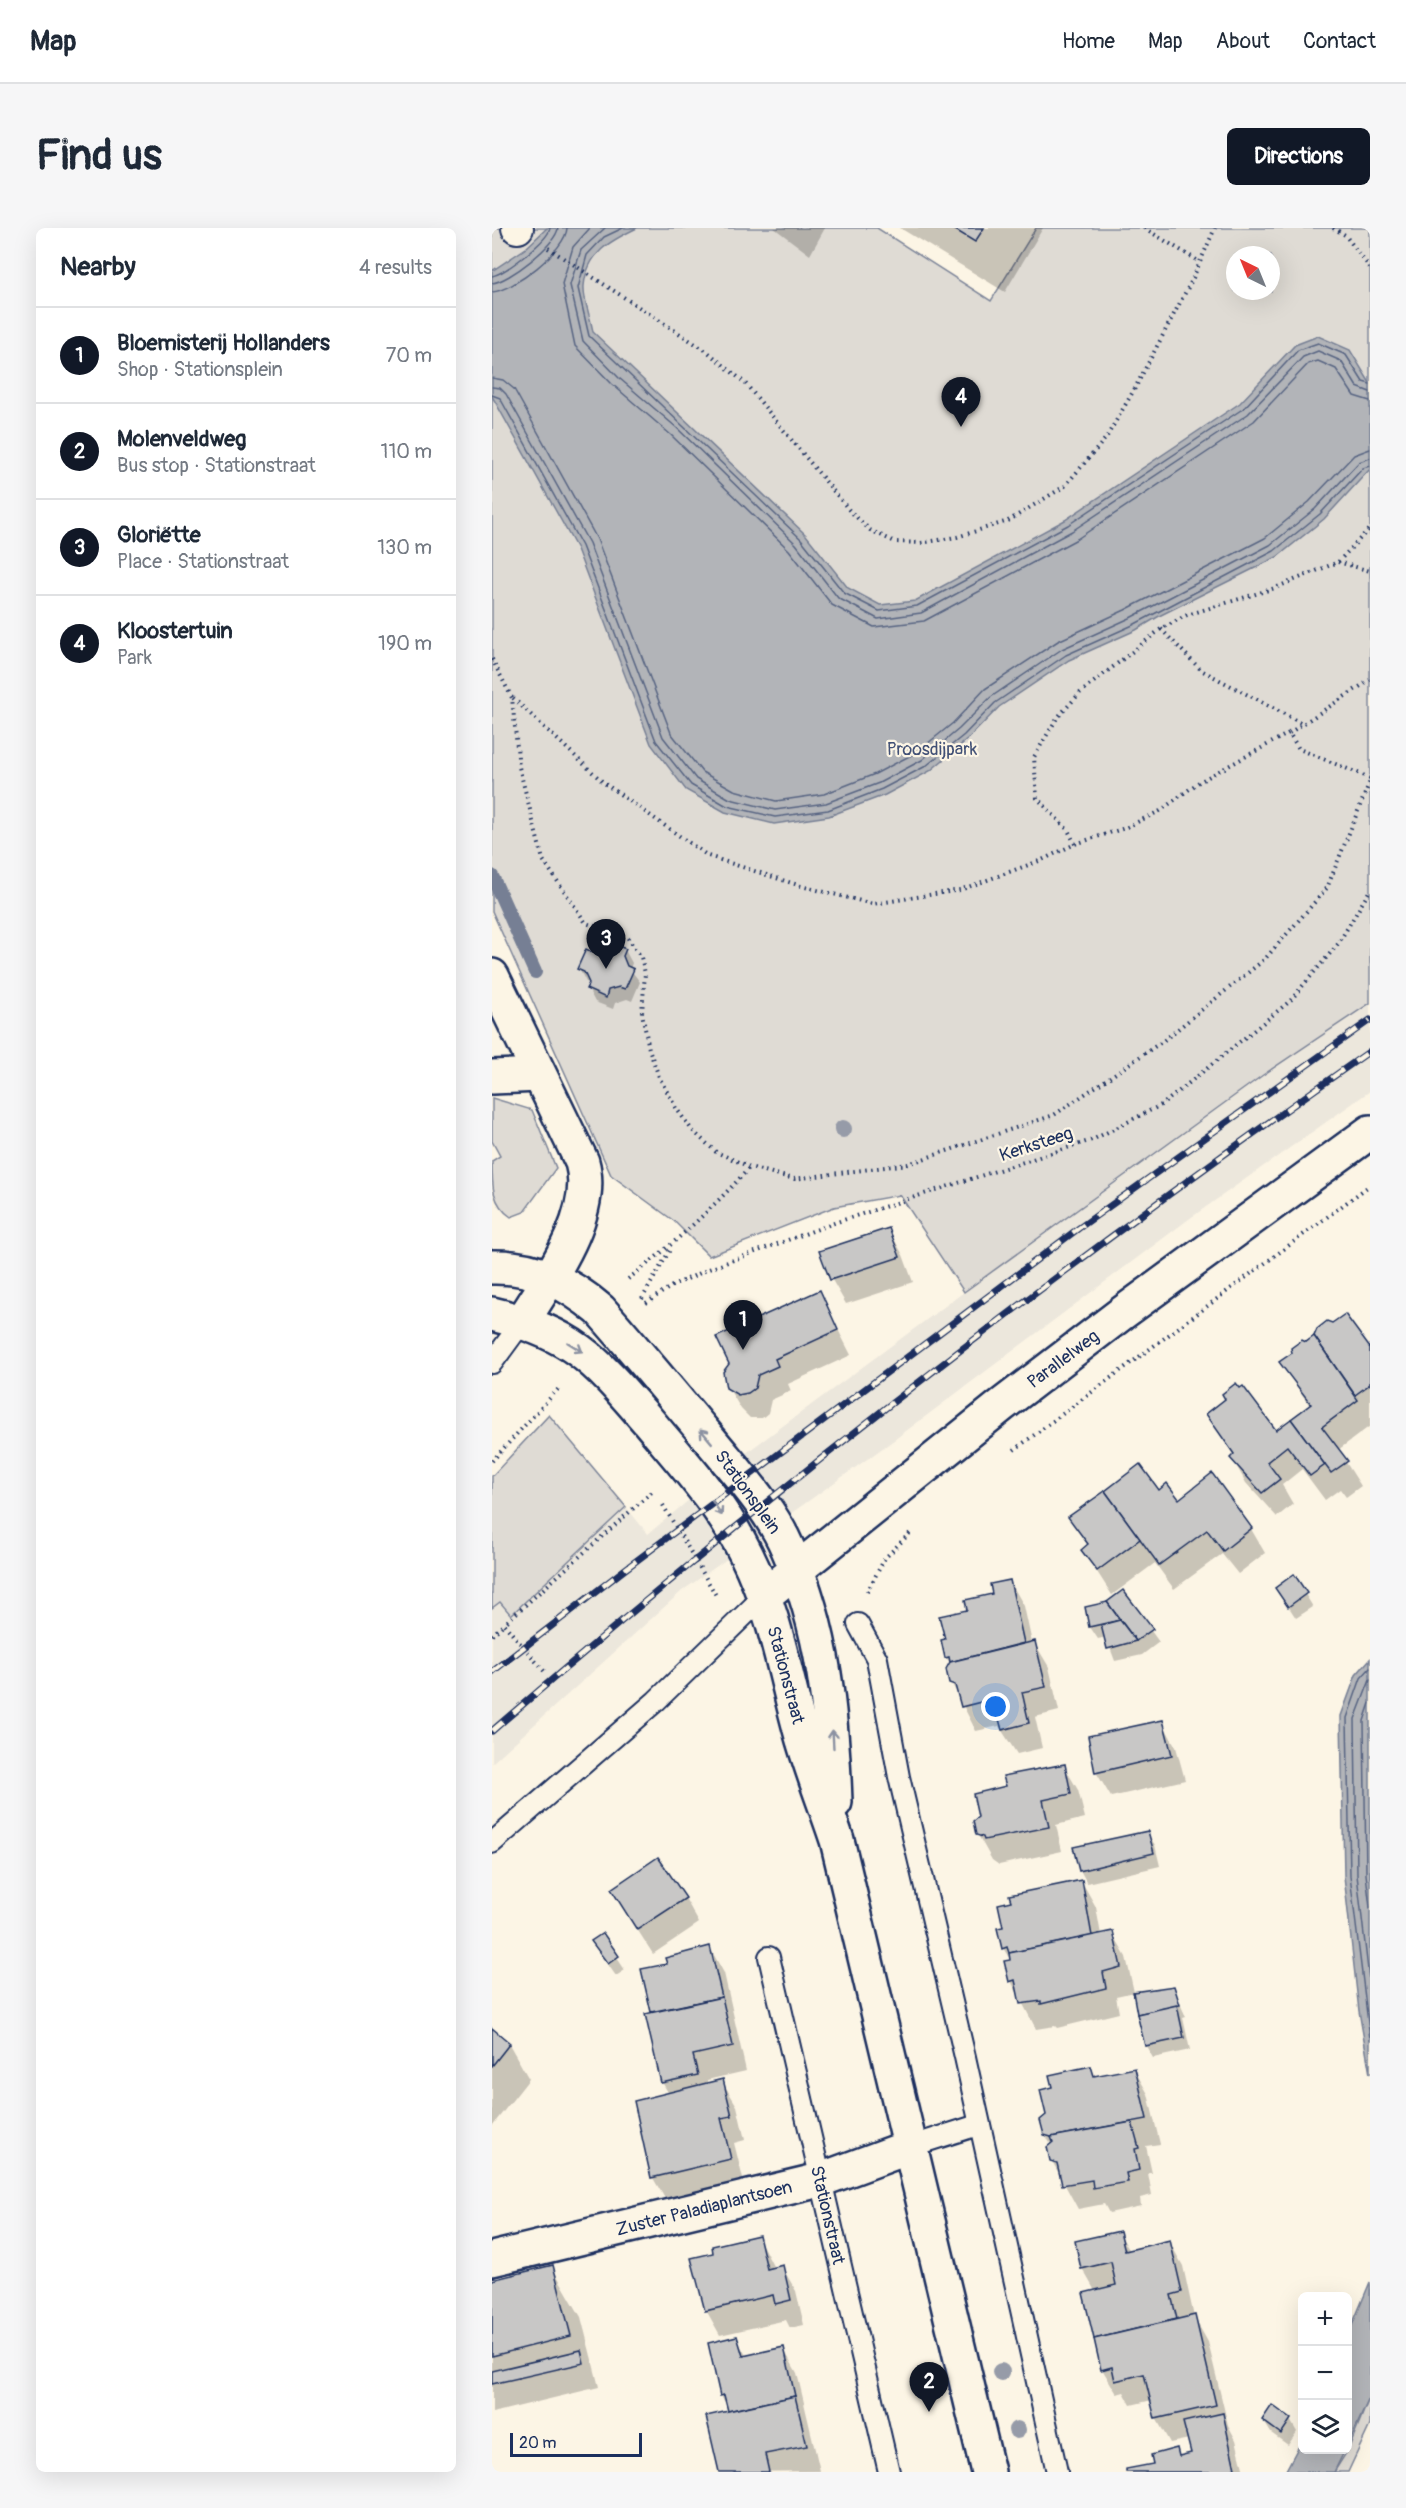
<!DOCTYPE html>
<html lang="en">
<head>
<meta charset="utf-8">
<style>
  body { margin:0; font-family:Pangolin,sans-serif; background:#f6f6f7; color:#1f2937 }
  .controls { position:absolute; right:18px; bottom:18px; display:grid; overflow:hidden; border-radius:9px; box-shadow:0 6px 24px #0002 }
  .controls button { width:54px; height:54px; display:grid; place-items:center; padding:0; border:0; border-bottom:2px solid #e0e1e3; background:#fff; color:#1f2937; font:30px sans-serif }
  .compass { position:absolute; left:734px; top:18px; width:54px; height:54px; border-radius:50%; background:#fff; box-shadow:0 6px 24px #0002; rotate:317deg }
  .scale { position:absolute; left:18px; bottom:15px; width:132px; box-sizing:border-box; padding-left:6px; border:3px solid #1b2f5e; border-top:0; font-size:16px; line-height:21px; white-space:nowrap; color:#1b2f5e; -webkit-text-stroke:4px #fcf5e5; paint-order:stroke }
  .you { position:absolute; left:504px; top:1479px; width:21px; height:21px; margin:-15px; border:4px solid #fff; border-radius:50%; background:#1a73e8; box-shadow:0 0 0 9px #1a73e833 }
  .badge { display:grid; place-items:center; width:39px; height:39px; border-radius:50%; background:#111827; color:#fff; font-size:20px; font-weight:700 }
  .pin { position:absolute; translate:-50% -50px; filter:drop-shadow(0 2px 3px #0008) }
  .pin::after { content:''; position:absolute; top:32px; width:21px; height:18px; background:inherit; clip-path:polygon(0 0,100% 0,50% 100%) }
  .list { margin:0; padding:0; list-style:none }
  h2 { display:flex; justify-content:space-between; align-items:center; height:78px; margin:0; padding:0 24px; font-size:26px }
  h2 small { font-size:20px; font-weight:400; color:#747a83 }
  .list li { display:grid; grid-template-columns:39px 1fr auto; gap:18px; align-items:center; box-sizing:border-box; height:96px; padding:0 24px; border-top:2px solid #e0e1e3 }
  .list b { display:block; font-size:22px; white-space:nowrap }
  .list p { margin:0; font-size:20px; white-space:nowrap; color:#747a83 }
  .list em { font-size:20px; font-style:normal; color:#747a83 }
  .icon { flex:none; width:33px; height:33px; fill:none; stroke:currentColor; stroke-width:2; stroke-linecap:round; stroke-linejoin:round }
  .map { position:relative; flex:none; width:878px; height:2244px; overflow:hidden; border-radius:9px }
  header { display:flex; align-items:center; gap:36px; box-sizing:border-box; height:84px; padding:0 30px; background:#fff; border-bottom:2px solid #e0e1e3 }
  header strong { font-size:28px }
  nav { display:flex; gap:33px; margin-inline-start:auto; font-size:21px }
  .intro { display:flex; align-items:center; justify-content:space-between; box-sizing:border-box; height:144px; padding:0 36px }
  h1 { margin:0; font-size:42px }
  .button { padding:15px 27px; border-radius:9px; background:#111827; color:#fff; font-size:21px; font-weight:700 }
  main { display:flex; gap:36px; padding:0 36px }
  aside { flex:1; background:#fff; border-radius:9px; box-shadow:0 6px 24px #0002 }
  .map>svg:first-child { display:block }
  .built { fill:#ece7dc }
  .green { fill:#dfdbd4; stroke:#7d8599; stroke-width:1.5; fill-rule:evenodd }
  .water { fill:#b2b4b8; stroke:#767f94; stroke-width:1.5 }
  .shadow { fill:#0003 }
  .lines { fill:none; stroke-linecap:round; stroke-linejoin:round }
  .shore { stroke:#576482; stroke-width:1.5 }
  .stream { stroke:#767f94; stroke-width:14 }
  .building { fill:#c8c7c6; stroke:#1b2f5e; stroke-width:1.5 }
  .service-casing { stroke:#1b2f5e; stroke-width:24 }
  .pedestrian-casing { stroke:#1b2f5e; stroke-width:34 }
  .minor-casing { stroke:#1b2f5e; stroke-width:38 }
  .tertiary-casing { stroke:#1b2f5e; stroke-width:38 }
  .path { stroke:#1b2f5e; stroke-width:4; stroke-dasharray:1.5 4.5; stroke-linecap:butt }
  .service { stroke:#fcf5e5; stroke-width:20 }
  .pedestrian { stroke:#fcf5e5; stroke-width:30 }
  .minor { stroke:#fcf5e5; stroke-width:33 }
  .tertiary { stroke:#fcf5e5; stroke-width:33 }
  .rail-casing { stroke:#1b2f5e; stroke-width:7 }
  .rail { stroke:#fcf5e5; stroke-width:4.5; stroke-dasharray:14; stroke-linecap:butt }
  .tree { fill:#969ba8 }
  .oneway { stroke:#8c92a2 }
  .labels { text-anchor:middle; stroke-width:4.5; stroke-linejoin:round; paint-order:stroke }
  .park-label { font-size:18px; fill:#425176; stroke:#fcf5e5 }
  .street-label { font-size:18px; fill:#1b2f5e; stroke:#fcf5e5 }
</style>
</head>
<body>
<header>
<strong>Map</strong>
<nav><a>Home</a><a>Map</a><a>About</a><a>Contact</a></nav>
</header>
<div class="intro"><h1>Find us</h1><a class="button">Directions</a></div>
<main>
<aside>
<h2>Nearby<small>4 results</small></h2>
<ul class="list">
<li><span class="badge">1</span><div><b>Bloemisterij Hollanders</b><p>Shop · Stationsplein</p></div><em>70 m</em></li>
<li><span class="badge">2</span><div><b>Molenveldweg</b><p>Bus stop · Stationstraat</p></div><em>110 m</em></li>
<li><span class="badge">3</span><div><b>Gloriëtte</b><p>Place · Stationstraat</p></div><em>130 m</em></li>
<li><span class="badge">4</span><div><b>Kloostertuin</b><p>Park</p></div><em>190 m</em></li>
</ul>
</aside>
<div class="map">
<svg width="878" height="2244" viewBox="0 0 878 2244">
  <rect width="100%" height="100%" fill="#fcf5e5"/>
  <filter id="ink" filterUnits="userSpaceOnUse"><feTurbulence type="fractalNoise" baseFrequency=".0167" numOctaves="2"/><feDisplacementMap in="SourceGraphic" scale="12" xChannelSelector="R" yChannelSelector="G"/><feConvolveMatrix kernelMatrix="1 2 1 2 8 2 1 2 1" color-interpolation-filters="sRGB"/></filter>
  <g filter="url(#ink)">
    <!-- built -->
    <polygon class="built" points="878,775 878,863 697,991 402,1212 190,1363 0,1535 0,1380 8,1374 19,1386 134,1279 156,1306 250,1228 472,1064 771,847"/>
    <!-- green -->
    <g class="green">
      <path d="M0,0H385L499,73L544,0H878V775L771,847L472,1064L408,967L342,979L217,1028L182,993L119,947L0,683ZM743,27H779V63H743Z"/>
      <path d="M0,870L40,882L64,940L32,984L19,989C0,976 0,958 0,933L8,928L0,913Z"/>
      <polygon points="57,1187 134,1279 19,1387 8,1374 0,1380 0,1248"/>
      <polygon points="878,2168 878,2197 856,2244 842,2244 856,2222"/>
    </g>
    <!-- water -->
    <g class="water">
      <path d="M55,0H145C118,13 95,25 92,58C91,72 99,90 101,104L314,307L356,360L388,377L423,373L573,292L748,175L803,117L826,108L858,122L878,155V241L832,291L785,329L669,387L644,402L577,432L507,479L476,511L438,543L393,567L337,588L282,596L233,584L194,562L159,516L85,321L0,168V43L34,20Z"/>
      <polygon points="878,1431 878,1846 867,1783 852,1648 849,1488 864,1447"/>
      <polygon points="878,2054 878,2168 856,2217 856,2107"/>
      <polygon points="810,2212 810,2222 853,2222 842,2244 793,2244"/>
    </g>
    <!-- shadow -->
    <g class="shadow">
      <polygon points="282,0 333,0 318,27"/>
      <polygon points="408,0 551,0 513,64"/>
      <polygon points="112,721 133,722 140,735 138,741 148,754 140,773 135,771 123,775 121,781 103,774 96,761 98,755 94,754 87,741 100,726"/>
      <polygon points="397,1002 411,1027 421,1054 354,1076 340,1052 329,1024"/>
      <polygon points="327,1064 359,1127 296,1156 299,1163 279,1172 276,1185 270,1190 258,1190 249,1181 234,1156"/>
      <polygon points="823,1109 878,1120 878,1198 846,1222 869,1258 854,1269 848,1261 833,1272 810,1241 790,1257 801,1276 785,1289 754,1255 740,1230 742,1228 716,1187 783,1204 818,1178 789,1135"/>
      <polygon points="647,1238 667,1264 686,1273 719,1247 759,1301 773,1325 746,1346 730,1326 682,1361 663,1335 620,1367 591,1322 596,1318 578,1290"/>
      <polygon points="802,1348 821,1379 804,1390 785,1361"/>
      <polygon points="518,1353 532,1378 540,1415 542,1414 557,1439 567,1483 543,1489 550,1520 525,1526 507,1498 484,1503 459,1454 460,1438 454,1429 455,1412 477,1383 502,1367"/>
      <polygon points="631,1364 667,1414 650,1427 623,1433 614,1409 606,1411 598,1399 616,1376"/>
      <polygon points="670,1494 684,1519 693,1552 619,1569 604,1544"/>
      <polygon points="572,1538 586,1562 593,1590 564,1597 570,1623 507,1637 500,1632 486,1607 488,1589 515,1559"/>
      <polygon points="655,1605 663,1617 668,1638 595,1655 588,1642"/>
      <polygon points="590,1654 604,1679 609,1707 620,1705 634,1729 642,1764 624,1768 627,1785 565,1800 563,1798 544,1801 519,1753 519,1733 511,1720 512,1700"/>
      <polygon points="120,1662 193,1670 207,1695 161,1726"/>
      <polygon points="110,1707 133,1742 124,1748 108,1725"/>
      <polygon points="218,1720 232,1745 254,1843 215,1852 216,1857 230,1853 245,1878 253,1912 242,1915 252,1955 175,1974 161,1950 144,1874 177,1866 170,1854 161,1786 151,1742 177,1737"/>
      <polygon points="681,1760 694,1789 691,1790 698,1822 661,1830 654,1818 643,1766"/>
      <polygon points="0,1802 17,1816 37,1851 0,1898"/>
      <polygon points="599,1840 604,1849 642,1841 656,1866 668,1916 654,1918 660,1945 656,1945 660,1967 648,1970 649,1978 617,1985 612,1976 586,1981 560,1933 559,1917 553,1906 561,1860"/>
      <polygon points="627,2005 638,2023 677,2013 691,2038 702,2089 716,2114 736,2197 744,2212 752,2244 636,2244 663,2237 684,2222 688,2230 701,2226 697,2211 678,2215 664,2190 660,2172 639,2177 632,2164 625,2166 610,2141 593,2066 603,2063 590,2040"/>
      <polygon points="266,2009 282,2040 290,2039 304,2063 312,2097 298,2100 294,2092 228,2107 214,2082 223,2026"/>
      <polygon points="60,2039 89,2089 107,2159 0,2185 0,2054"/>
      <polygon points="244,2110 255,2129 291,2120 305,2145 328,2243 228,2244 238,2184 229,2167"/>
      <polygon points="771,2192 798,2192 805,2204 796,2217 779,2205"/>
    </g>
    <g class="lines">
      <!-- shore -->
      <g class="shore">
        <polyline points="98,0 81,19 70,56 83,118 120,156 179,207 297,322 340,377 382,399 432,393 585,311 762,193 816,136 826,133 844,141 862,168 878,173"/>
        <polyline points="113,0 89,22 78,57 91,113 127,150 185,200 304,316 346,370 386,391 429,385 580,303 756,186 811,129 826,123 849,133 865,159 878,164"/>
        <polyline points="131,0 112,9 95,27 86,60 97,108 309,311 352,365 387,383 425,378 576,297 752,180 806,122 826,115 854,127 871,154 878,156"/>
        <path d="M0,48C12,46 57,12 58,0"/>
        <path d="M0,55C16,54 65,16 66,0"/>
        <path d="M0,64C21,63 74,22 75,0"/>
        <polyline points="0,150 11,152 22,161 105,311 179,505 210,544 242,562 284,573 332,566 383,546 425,524 461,495 493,461 566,413 633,382 773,310 817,274 862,227 878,221"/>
        <polyline points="0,159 8,160 14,166 97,315 171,509 204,551 238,571 283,582 334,575 387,555 430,532 467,501 499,469 570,421 638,390 778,317 823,281 867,234 878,230"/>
        <polyline points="0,167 8,170 90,318 164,513 199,557 235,578 283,589 336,582 390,561 434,538 472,507 503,475 574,427 641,397 782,323 828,286 871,240 878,238"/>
        <polyline points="878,1440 869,1450 855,1490 858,1648 878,1811"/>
        <polyline points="878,1452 863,1491 865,1647 878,1759"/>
        <polyline points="878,1475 872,1493 874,1646 878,1680"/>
      </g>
      <!-- stream -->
      <polyline class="stream" points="0,648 43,744"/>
    </g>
    <!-- building -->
    <g class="building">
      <polygon points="460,0 492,0 483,14"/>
      <polygon points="113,713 134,721 131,728 135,738 142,741 133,761 127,759 116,762 114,770 94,761 97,755 92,744 85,741 94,721 100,724 111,720"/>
      <polygon points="397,1000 408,1029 338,1052 327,1023"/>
      <polygon points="328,1062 346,1102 283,1131 286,1138 266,1147 263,1160 256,1165 246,1167 234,1160 231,1144 237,1136 224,1109"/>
      <polygon points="853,1086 878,1120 878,1156 863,1167 822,1108 825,1101 835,1093 840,1095"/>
      <polygon points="822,1108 866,1172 830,1199 856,1233 839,1245 799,1191 819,1176 787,1134 800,1125 799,1120 810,1112 814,1114"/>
      <polygon points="744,1155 748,1160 751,1158 784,1202 799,1191 833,1237 818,1248 795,1218 775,1234 788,1251 770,1265 738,1230 742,1226 714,1186 733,1171 730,1166"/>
      <polygon points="648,1236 667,1262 675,1255 687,1271 720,1245 760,1300 731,1323 715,1302 667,1337 613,1263"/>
      <polygon points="613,1263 648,1311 605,1343 589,1322 596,1316 576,1289"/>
      <polygon points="802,1346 815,1365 796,1379 783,1360"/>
      <polygon points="518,1352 532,1415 458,1434 457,1429 453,1430 449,1412 453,1411 447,1388 475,1382 473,1372 500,1366 498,1356"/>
      <polygon points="631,1362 661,1401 644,1413 615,1374"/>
      <polygon points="615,1374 628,1392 597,1399 593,1379"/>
      <polygon points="628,1392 644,1413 615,1421 609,1397"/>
      <polygon points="543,1413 554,1459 530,1464 537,1495 510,1502 504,1480 496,1482 493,1473 469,1479 463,1457 457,1455 454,1441 458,1434"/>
      <polygon points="671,1492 680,1527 603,1545 596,1508"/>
      <polygon points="573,1536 579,1566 551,1572 557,1599 492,1612 491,1609 484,1607 481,1593 486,1589 481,1566 514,1558 511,1548"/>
      <polygon points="656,1603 662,1625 587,1643 581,1619"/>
      <polygon points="166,1629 194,1670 145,1702 119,1661"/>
      <polygon points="590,1652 600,1708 517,1725 515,1719 510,1721 505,1700 511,1699 506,1676 519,1673 517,1667"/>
      <polygon points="621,1703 629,1739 611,1744 614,1760 549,1776 549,1773 528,1776 523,1752 517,1754 512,1733 518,1732 517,1725"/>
      <polygon points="111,1705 127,1728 116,1736 99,1713"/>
      <polygon points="218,1718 230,1769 159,1784 149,1741 175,1736 173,1730"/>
      <polygon points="682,1758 688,1777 645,1786 641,1764"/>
      <polygon points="230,1769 241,1818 201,1827 206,1847 169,1855 153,1786"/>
      <polygon points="685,1777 692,1810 653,1818 645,1786"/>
      <polygon points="0,1800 18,1815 0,1838"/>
      <polygon points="599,1838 602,1848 643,1840 655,1891 559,1909 552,1907 548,1892 554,1887 548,1862 560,1859 557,1847"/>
      <polygon points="231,1851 240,1888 229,1890 239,1931 159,1950 142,1873"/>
      <polygon points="640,1894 647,1920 643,1921 647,1942 634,1945 636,1954 601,1960 600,1952 570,1957 565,1935 558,1933 555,1919 561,1914 559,1909"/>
      <polygon points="628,2003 633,2023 678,2012 690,2064 679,2067 685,2091 602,2111 591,2065 624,2057 619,2034 589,2041 583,2013"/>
      <polygon points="267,2007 275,2041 291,2037 299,2072 283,2076 281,2067 213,2083 199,2030 221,2025 220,2018"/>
      <polygon points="61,2037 79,2108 0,2128 0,2052"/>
      <polygon points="703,2087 724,2177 663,2191 652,2146 623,2153 620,2139 609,2142 602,2111"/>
      <polygon points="245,2108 251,2128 292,2119 303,2168 236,2183 232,2167 228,2168 216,2115"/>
      <polygon points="89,2122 92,2135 0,2156 0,2143"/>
      <polygon points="303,2168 315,2218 273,2226 277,2244 227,2244 214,2188"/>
      <polygon points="780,2177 799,2191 789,2206 770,2192"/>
      <polygon points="731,2185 743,2241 730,2244 634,2244 634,2241 661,2236 659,2227 685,2220 687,2228 699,2225 691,2194"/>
    </g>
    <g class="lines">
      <defs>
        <g id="service">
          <polyline points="0,1135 30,1094"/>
          <polyline points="366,1396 385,1431 407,1549 473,1829 565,2244"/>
          <polyline points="0,1615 164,1473 272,1368"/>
          <polyline points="277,1729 397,2244"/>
          <polyline points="420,1918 486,1897"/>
        </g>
        <polyline id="pedestrian" points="25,0 26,0"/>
        <g id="minor">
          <path d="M0,748L90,934C105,986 57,1051 30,1094"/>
          <polyline points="0,849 47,847"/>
          <polyline points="0,2031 328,1952 420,1918"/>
        </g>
        <g id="tertiary">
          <path d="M0,1039C43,1038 76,1055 108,1082C146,1125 183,1170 220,1214C247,1247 279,1281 296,1321C332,1401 340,1487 343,1574"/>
          <path d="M0,1086C82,1105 104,1133 157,1194C191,1235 230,1277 254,1326C284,1386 293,1449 311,1512C321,1546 334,1579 345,1612L496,2244"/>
          <polyline points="272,1368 510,1177 629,1086 878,904"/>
        </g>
      </defs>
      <!-- service casing -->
      <use href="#service" class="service-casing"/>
      <!-- pedestrian casing -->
      <use href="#pedestrian" class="pedestrian-casing"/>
      <!-- minor casing -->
      <use href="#minor" class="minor-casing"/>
      <!-- tertiary casing -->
      <use href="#tertiary" class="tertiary-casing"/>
      <!-- path -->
      <g class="path">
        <polyline points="652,0 708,34"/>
        <polyline points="841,0 853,7 878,40"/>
        <polyline points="56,20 216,124 253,155 357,282 378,302 403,314 429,315 465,309 516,293 573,258 614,210 642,162 701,50 723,0"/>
        <polyline points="846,334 878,343"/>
        <polyline points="669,401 709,442 811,496"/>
        <polyline points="0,431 20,470 27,539 51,632 94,695 135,709 149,729 153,745 150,785 157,821 167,849 184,880 200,902 224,924 258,939 302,951 416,936 562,887 671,813 773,731 835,660 878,553"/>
        <polyline points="21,470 112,555 216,628 309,658 381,676 468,662 550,632 583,616 633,600 668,583 707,554 797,505 807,521 878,550"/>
        <polyline points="797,505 878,452"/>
        <polyline points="583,616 576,602 545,570 542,529 565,490 588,465 669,401 695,387 783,360 846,334 878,300"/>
        <path d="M136,1051C181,1017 220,981 258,939"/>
        <polyline points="150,1071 179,1020"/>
        <polyline points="154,1075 180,1058 217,1041 345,994 600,912 671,876 798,773 846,716 878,662"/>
        <polyline points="522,1222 878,957"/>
        <polyline points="0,1233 69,1158"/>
        <polyline points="171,1277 225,1369"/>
        <polyline points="375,1364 393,1330 420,1303"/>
        <polyline points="0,1407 12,1396"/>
        <polyline points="52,1443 12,1396 161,1263"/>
      </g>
      <!-- service -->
      <use href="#service" class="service"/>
      <!-- pedestrian -->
      <use href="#pedestrian" class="pedestrian"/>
      <!-- minor -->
      <use href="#minor" class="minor"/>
      <!-- tertiary -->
      <use href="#tertiary" class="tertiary"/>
      <defs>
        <g id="rail">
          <polyline points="0,1444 132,1342 587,1000 878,792"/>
          <path d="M0,1503C280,1261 574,1035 878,823"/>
        </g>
      </defs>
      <!-- rail casing -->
      <use href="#rail" class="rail-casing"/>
      <!-- rail -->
      <use href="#rail" class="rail"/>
    </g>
    <!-- trees -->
    <g class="tree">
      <circle cx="351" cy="901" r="9"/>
      <circle cx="509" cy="2144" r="9"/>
      <circle cx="525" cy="2202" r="9"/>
    </g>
    <!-- one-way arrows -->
    <defs><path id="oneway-shaft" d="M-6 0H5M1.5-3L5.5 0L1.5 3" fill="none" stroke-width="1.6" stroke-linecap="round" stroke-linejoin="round" transform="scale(1.5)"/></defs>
    <g class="oneway">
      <use href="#oneway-shaft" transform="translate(83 1119) rotate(32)"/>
      <use href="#oneway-shaft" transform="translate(214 1208) rotate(-130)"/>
      <use href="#oneway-shaft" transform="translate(225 1280) rotate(55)"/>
      <use href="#oneway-shaft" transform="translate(341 1511) rotate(-93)"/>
    </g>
  </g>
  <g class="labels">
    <!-- park labels -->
    <g class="park-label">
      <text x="440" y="527">Proosdijpark</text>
    </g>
    <!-- street labels -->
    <g class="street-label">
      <text transform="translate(544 916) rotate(-18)" y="6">Kerksteeg</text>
      <text transform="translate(571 1131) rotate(-37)" y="6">Parallelweg</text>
      <text transform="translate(256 1264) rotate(54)" y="6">Stationsplein</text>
      <text transform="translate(294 1447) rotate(75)" y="6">Stationstraat</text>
      <text transform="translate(212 1980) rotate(-14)" y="6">Zuster Paladiaplantsoen</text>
      <text transform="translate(336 1987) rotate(77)" y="6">Stationstraat</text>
    </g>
  </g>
</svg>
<div class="controls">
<button>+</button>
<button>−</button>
<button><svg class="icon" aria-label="layers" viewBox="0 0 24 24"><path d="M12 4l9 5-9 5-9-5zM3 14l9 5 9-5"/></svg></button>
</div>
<svg class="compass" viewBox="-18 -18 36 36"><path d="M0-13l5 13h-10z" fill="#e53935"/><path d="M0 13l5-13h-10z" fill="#747a83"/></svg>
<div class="scale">20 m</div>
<div class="you"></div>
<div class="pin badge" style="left:251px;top:1122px">1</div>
<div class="pin badge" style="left:437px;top:2184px">2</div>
<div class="pin badge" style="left:114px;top:741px">3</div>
<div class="pin badge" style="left:469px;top:199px">4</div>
</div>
</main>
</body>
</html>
